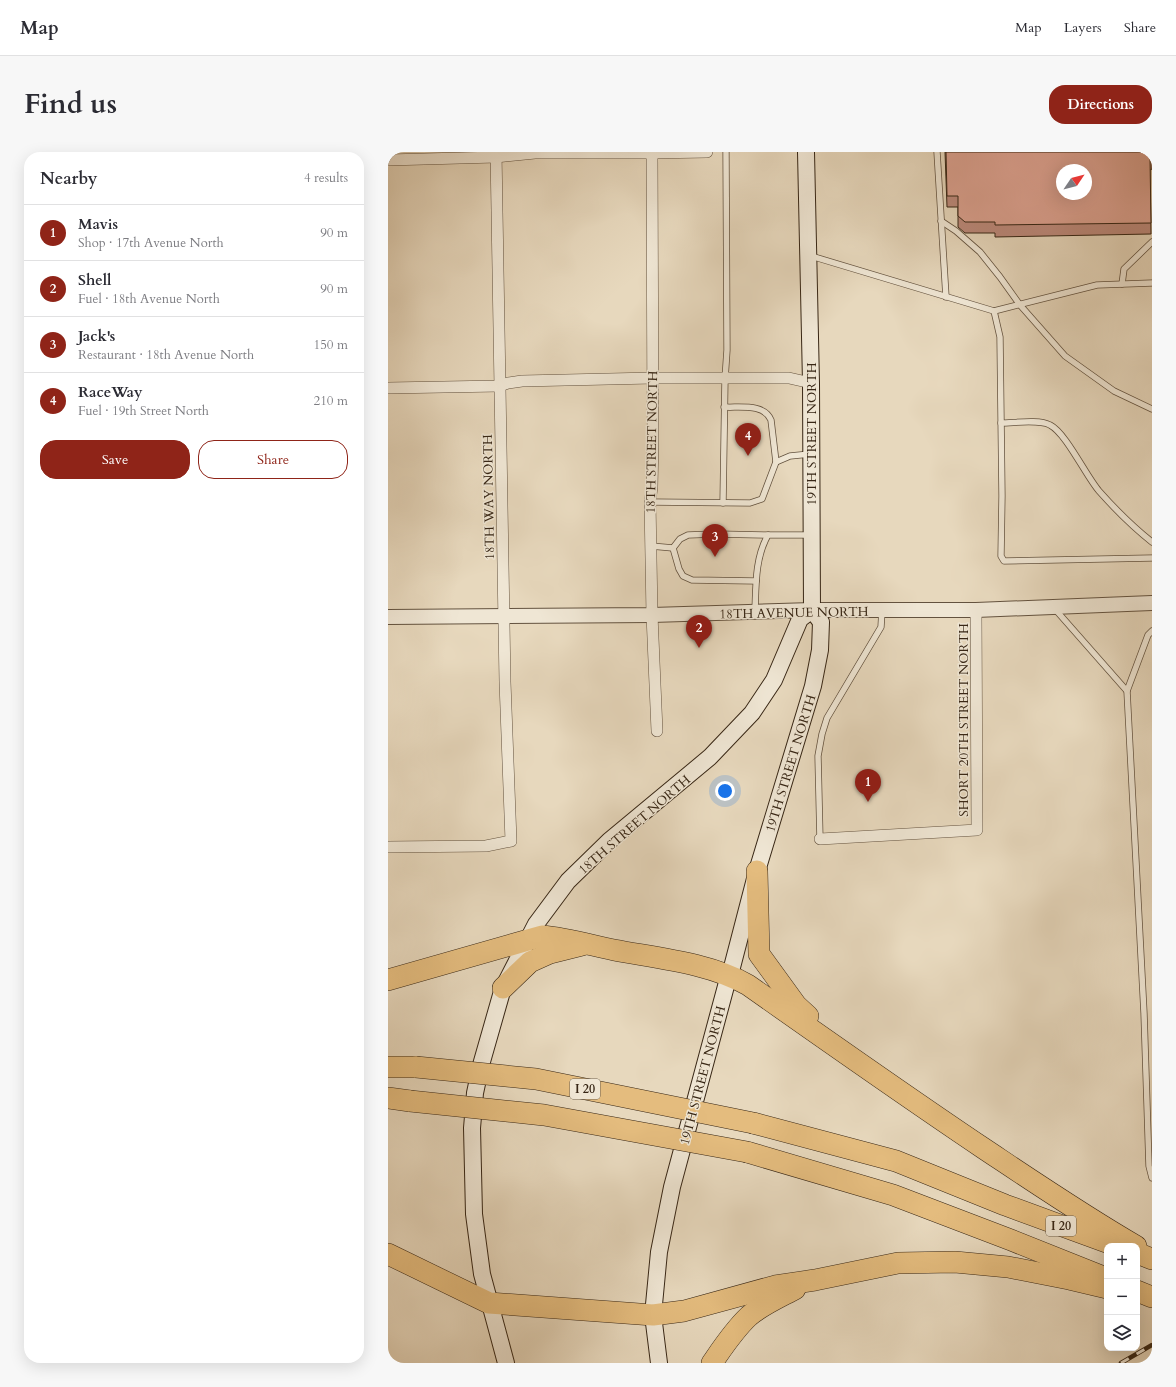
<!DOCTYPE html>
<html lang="en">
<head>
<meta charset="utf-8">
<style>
  body { margin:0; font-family:Cardo,serif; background:#f7f7f7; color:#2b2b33 }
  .controls { position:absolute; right:12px; bottom:12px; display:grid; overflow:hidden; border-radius:8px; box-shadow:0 4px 16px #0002 }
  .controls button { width:36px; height:36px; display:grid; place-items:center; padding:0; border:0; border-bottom:1px solid #e1e1e2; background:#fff; color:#2b2b33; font:20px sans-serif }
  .compass { position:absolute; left:668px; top:12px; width:36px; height:36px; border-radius:50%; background:#fff; box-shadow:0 4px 16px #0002; rotate:55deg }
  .you { position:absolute; left:337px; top:639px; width:14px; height:14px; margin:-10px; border:3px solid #fff; border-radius:50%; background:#1a73e8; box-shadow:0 0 0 6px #1a73e833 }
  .badge { display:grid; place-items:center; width:26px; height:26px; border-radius:50%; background:#8f2418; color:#fff; font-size:13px; font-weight:700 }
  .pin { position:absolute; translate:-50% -33px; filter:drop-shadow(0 1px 2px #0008) }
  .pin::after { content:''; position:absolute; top:21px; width:14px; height:12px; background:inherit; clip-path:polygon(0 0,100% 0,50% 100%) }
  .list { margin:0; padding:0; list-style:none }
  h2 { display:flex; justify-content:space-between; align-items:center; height:52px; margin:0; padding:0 16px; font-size:17px }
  h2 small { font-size:13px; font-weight:400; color:#7c7c81 }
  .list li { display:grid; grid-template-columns:26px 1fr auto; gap:12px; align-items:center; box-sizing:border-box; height:56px; padding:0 16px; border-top:1px solid #e1e1e2 }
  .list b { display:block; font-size:15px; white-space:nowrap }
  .list p { margin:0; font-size:13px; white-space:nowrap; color:#7c7c81 }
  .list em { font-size:13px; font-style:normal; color:#7c7c81 }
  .actions { display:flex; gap:8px; padding:12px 16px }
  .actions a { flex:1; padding:9px 0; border:1px solid #8f2418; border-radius:16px; text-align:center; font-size:14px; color:#8f2418 }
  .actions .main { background:#8f2418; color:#fff }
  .icon { flex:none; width:22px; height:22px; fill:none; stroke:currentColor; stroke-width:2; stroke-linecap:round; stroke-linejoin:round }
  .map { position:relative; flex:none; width:764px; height:1211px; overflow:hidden; border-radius:16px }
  header { display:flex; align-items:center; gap:24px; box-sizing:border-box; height:56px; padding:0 20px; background:#fff; border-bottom:1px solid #e1e1e2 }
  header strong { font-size:19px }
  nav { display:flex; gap:22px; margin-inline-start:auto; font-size:14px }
  .intro { display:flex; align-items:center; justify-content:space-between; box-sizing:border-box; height:96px; padding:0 24px }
  h1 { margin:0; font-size:28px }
  .button { padding:10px 18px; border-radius:16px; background:#8f2418; color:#fff; font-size:14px; font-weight:700 }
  main { display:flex; gap:24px; padding:0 24px }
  aside { flex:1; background:#fff; border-radius:16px; box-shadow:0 4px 16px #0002 }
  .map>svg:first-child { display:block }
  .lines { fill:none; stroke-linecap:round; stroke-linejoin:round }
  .service-casing { stroke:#63523f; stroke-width:7 }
  .minor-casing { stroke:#63523f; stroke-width:12 }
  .tertiary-casing { stroke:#63523f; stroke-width:16 }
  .secondary-casing { stroke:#372615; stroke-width:18 }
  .motorway-casing { stroke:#372615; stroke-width:22 }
  .service { stroke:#efe6d4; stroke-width:5.5 }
  .minor { stroke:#efe6d4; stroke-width:11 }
  .tertiary { stroke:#efe6d4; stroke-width:14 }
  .secondary { stroke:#efe6d4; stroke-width:16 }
  .motorway { stroke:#e4bc7e; stroke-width:21 }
  .rail-casing { stroke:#372615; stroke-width:4.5 }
  .rail { stroke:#efe6d4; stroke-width:3; stroke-dasharray:9; stroke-linecap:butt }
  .motorway-bridge-casing { stroke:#372615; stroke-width:22; stroke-linecap:butt }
  .motorway-bridge { stroke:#e4bc7e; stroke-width:21 }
  .wall { fill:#bc8a7c; stroke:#372615 }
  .building { fill:#dba190; stroke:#372615; fill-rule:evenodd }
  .labels { text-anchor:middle; stroke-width:3; stroke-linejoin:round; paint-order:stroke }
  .shield { fill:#efe6d4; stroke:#6e604e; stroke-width:1 }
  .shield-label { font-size:12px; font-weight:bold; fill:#372615 }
  .street-label { font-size:13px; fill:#372615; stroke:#efe6d4 }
</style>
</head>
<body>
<header>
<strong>Map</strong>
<nav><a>Map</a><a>Layers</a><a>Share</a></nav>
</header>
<div class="intro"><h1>Find us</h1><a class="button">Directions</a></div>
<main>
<aside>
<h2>Nearby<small>4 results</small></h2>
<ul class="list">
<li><span class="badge">1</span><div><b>Mavis</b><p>Shop · 17th Avenue North</p></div><em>90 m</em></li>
<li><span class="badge">2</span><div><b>Shell</b><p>Fuel · 18th Avenue North</p></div><em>90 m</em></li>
<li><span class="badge">3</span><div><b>Jack's</b><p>Restaurant · 18th Avenue North</p></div><em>150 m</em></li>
<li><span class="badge">4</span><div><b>RaceWay</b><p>Fuel · 19th Street North</p></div><em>210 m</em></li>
</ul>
<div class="actions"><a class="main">Save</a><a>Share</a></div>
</aside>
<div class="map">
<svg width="764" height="1211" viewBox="0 0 764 1211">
  <rect width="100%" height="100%" fill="#e7d8bd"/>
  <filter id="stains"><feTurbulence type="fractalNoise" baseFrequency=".005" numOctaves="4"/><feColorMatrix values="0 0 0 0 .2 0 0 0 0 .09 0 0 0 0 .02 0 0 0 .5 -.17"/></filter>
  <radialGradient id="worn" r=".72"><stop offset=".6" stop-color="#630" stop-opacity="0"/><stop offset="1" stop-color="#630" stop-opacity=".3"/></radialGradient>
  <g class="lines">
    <defs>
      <g id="service">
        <polyline points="549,0 558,145"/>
        <polyline points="553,69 568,79 592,100 612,125 632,153 677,204 726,239 764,257"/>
        <polyline points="423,104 606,159 709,133 764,131"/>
        <polyline points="734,132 736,117 764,90"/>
        <polyline points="606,159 612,185 614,344 613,404 616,409 764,406"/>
        <path d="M336,255C351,256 376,251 383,268L388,310"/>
        <path d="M613,271C626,271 651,267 662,273C678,281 698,324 711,339C727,357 745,375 764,390"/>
        <polyline points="262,350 362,351 374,347 388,310 402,304 422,302"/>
        <polyline points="335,351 337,227 339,198 338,0"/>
        <polyline points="263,394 285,396"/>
        <polyline points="368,429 304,428 295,424 291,417 285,396 292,387 300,383 327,382 380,383"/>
        <polyline points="666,456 739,539 756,861 761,1014 764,1026"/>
        <path d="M367,459C368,433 367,406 380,383H423"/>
        <polyline points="739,539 760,483 764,479"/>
        <polyline points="432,687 430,604 434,582 439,566 493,475 494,458"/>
      </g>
      <g id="minor">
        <polyline points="264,0 265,288 264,335 262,350 264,463 269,579"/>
        <polyline points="0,8 108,5 147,1 264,1 319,0"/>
        <polyline points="0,236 111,234 120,231 134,229 264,226 401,226 423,231"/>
        <polyline points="432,687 589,678 588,458"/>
        <polyline points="0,695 98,694 123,689 117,530 108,0"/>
      </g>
      <polyline id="tertiary" points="0,465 264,463 424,458 588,458 764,451"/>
      <g id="secondary">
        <polyline points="118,1211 94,1122 86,1062 84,976 87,941 93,913 115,836 148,772 180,729 221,689 322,605 364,561 386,528 412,467 424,458"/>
        <polyline points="271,1211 265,1163 271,1100 284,1035 338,834 342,823 369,719 425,534 432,498 433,470 424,458 423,231 418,0"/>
      </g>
      <g id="motorway">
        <polyline points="369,719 371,802 408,853 420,864"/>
        <path d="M0,828L154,784C178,786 202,793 226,798C268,806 322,811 360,833C438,888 516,943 595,996C646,1030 696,1064 748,1094"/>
        <polyline points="115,836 142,810 162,801 194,793"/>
        <polyline points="0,915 28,915"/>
        <polyline points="0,946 22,949"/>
        <polyline points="365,971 508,1009 617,1053 729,1094"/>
        <polyline points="359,1000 505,1043 623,1088 713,1124"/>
        <polyline points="749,1101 764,1107"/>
        <polyline points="0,1102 101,1151 265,1163 296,1159 387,1134 427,1128 510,1111 567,1110 620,1115 681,1127 719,1136"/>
        <polyline points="749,1139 764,1145"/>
        <path d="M324,1211C335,1195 346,1178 361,1164C374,1153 392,1145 407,1137"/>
      </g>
    </defs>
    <!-- service casing -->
    <use href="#service" class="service-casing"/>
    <!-- minor casing -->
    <use href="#minor" class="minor-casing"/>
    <!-- tertiary casing -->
    <use href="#tertiary" class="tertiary-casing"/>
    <!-- secondary casing -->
    <use href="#secondary" class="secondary-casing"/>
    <!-- motorway casing -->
    <use href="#motorway" class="motorway-casing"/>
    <!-- service -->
    <use href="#service" class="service"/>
    <!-- minor -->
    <use href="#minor" class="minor"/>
    <!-- tertiary -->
    <use href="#tertiary" class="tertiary"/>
    <!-- secondary -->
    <use href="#secondary" class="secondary"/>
    <!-- motorway -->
    <use href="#motorway" class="motorway"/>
    <defs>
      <polyline id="rail" points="733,1211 764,1193"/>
    </defs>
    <!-- rail casing -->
    <use href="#rail" class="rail-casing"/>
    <!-- rail -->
    <use href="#rail" class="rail"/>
    <defs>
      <g id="motorway-bridge">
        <polyline points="28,915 148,927 365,971"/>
        <polyline points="22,949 156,963 359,1000"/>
      </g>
    </defs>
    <!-- motorway-bridge casing -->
    <use href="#motorway-bridge" class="motorway-bridge-casing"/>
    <!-- motorway-bridge -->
    <use href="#motorway-bridge" class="motorway-bridge"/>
  </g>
  <!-- wall -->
  <polygon class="wall" points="557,0 764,0 764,17 762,18 763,82 607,85 607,81 577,81 570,75 570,55 559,55"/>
  <!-- building -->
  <path class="building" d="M558,0H764V6H762L763,71L607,73V70H577L570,64V44H559ZM674,18H698V42H674Z"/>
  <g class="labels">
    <!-- shield labels -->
    <g class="shield">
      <rect x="182" y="927" width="30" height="20" rx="3"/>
      <rect x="658" y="1064" width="30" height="20" rx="3"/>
    </g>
    <g class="shield-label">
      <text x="197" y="941">I 20</text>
      <text x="673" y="1078">I 20</text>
    </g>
    <!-- street labels -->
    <g class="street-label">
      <text transform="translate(423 282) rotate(-90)" y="5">19TH STREET NORTH</text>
      <text transform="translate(263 290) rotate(-89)" y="5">18TH STREET NORTH</text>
      <text transform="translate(100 345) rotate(-91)" y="5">18TH WAY NORTH</text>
      <text transform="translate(406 460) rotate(-1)" y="5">18TH AVENUE NORTH</text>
      <text transform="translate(575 568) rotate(-90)" y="5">SHORT 20TH STREET NORTH</text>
      <text transform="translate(402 611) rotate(-73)" y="5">19TH STREET NORTH</text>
      <text transform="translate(246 672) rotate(-41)" y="5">18TH STREET NORTH</text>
      <text transform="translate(314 923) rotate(-75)" y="5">19TH STREET NORTH</text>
    </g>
  </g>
  <rect width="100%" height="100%" filter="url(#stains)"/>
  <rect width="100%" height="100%" fill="url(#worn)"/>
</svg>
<div class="controls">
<button>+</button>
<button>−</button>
<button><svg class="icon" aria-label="layers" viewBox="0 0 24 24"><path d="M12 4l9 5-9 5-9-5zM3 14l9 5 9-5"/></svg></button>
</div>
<svg class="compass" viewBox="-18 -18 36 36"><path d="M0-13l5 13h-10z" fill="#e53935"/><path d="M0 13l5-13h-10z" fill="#7c7c81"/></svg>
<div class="you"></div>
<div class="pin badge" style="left:480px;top:650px">1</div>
<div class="pin badge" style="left:311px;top:496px">2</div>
<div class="pin badge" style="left:327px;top:405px">3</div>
<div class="pin badge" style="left:360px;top:304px">4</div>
</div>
</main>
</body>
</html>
